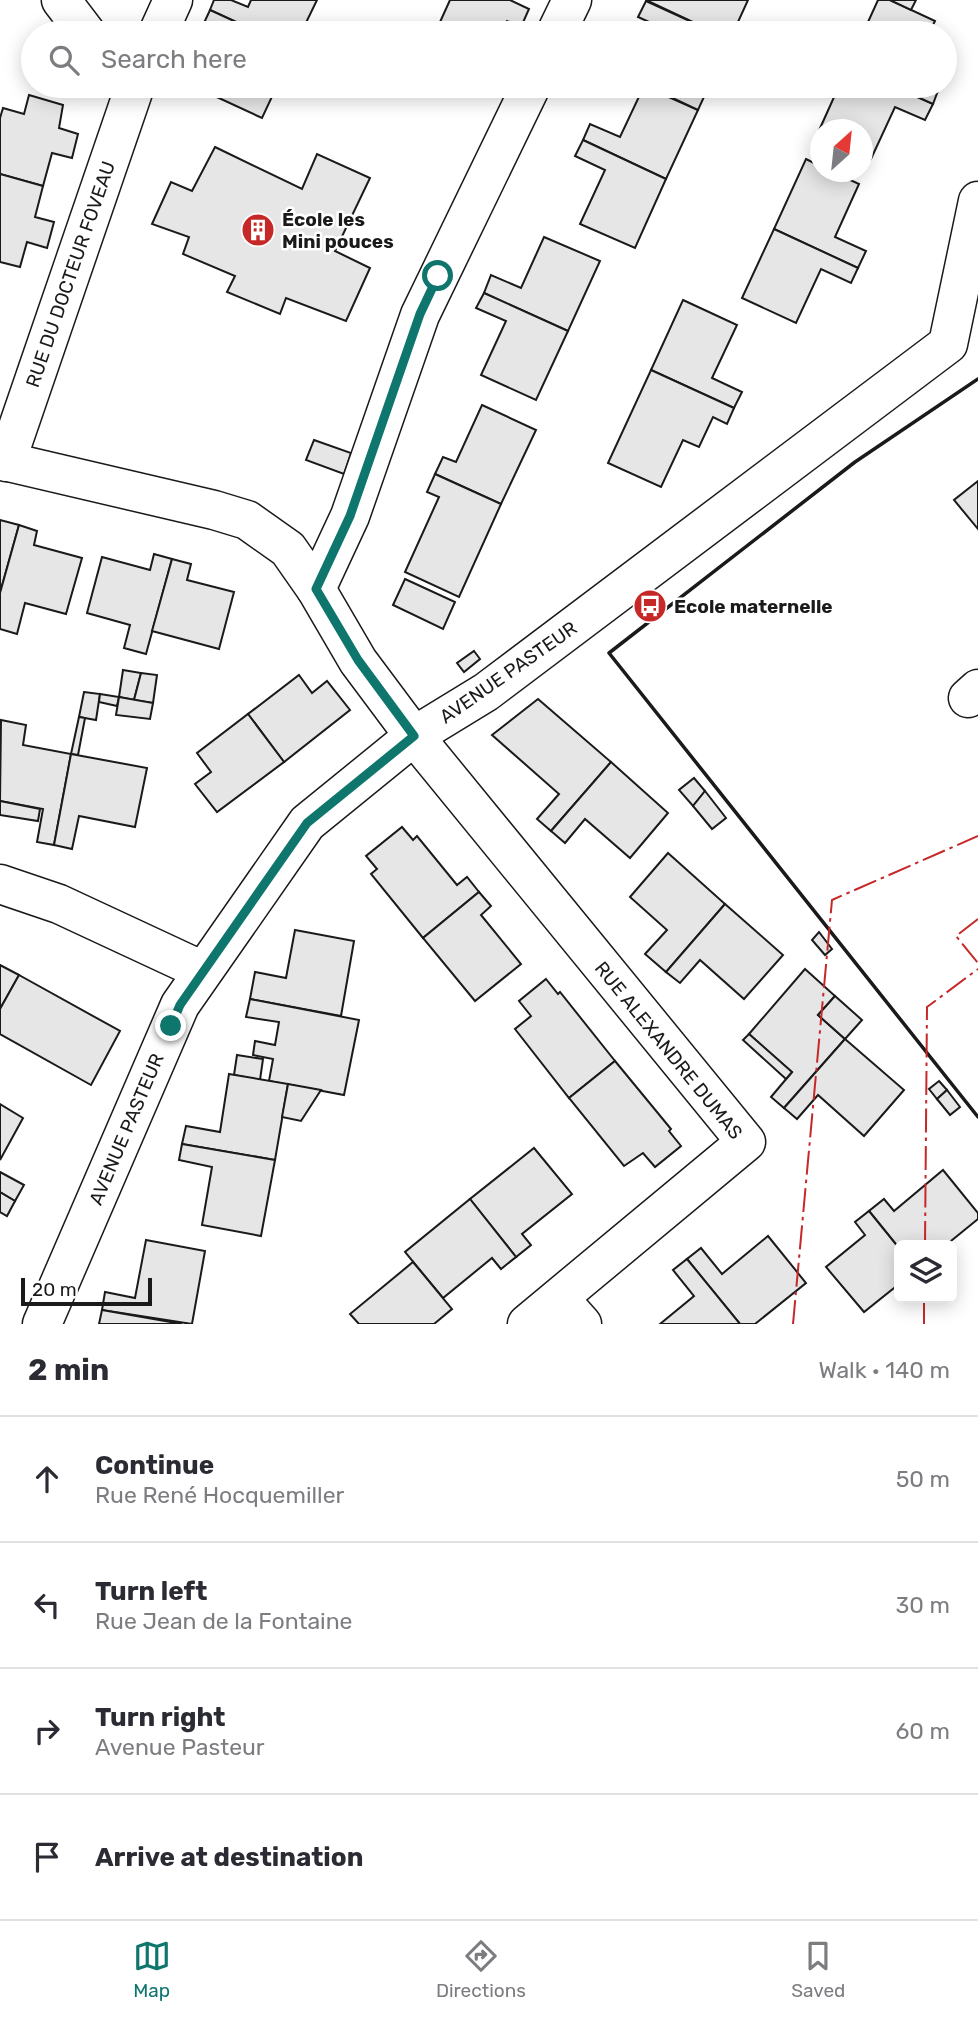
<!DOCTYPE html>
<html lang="en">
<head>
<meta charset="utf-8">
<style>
  body { margin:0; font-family:Rubik,sans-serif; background:#f7f7f7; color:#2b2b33 }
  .controls { position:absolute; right:21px; bottom:21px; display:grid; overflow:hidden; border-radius:10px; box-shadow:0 4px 18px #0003 }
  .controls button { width:63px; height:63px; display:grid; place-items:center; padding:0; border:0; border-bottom:2px solid #e1e1e2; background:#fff; color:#2b2b33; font:35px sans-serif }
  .compass { position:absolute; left:810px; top:119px; width:63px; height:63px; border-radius:50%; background:#fff; box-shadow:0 4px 18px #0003; rotate:27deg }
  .scale { position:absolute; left:21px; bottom:18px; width:131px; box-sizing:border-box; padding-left:7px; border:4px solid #1a1a1a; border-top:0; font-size:19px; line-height:24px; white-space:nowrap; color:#1a1a1a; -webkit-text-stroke:5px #fff; paint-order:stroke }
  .stop { position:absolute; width:21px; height:21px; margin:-16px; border:5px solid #0f766e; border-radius:50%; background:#fff }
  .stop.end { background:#0f766e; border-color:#fff; box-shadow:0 2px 7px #0008 }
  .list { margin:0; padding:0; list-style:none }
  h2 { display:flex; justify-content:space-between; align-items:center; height:91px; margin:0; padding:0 28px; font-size:30px }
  h2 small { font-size:23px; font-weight:400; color:#7c7c81 }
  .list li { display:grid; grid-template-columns:46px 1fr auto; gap:21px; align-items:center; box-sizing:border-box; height:126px; padding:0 28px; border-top:2px solid #e1e1e2 }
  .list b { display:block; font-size:26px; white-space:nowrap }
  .list p { margin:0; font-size:23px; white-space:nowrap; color:#7c7c81 }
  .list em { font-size:23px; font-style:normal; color:#7c7c81 }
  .icon { flex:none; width:38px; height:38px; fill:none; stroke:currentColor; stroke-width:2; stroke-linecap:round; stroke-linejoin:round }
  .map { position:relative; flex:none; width:978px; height:1324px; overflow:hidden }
  .search { position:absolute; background:#fff; box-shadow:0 4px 18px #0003; left:21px; right:21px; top:21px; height:77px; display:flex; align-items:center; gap:18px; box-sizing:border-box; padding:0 24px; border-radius:38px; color:#7c7c81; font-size:26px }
  .sheet { height:595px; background:#fff }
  nav { display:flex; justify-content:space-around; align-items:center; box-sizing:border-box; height:98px; border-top:2px solid #e1e1e2; background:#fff; font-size:19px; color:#7c7c81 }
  nav a { display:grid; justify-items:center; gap:4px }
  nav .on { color:#0f766e }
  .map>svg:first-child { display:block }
  .building { fill:#e6e6e6; stroke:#1a1a1a; stroke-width:2 }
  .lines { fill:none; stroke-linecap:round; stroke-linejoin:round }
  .minor-casing { stroke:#1a1a1a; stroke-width:41 }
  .minor { stroke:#fff; stroke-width:38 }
  .wall { stroke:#1a1a1a; stroke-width:3.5 }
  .power { stroke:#c62828; stroke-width:2; stroke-dasharray:24 5 3.5 5; stroke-linecap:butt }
  .route { stroke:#0f766e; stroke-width:9 }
  .labels { text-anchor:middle; stroke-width:5; stroke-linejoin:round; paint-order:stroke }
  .poi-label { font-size:19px; font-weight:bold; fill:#1a1a1a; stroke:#fff; text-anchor:start }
  .street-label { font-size:19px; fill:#1a1a1a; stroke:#fff }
</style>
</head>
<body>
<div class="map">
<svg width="978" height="1324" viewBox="0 0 978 1324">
  <rect width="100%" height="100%" fill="#fff"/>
  <!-- building -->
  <g class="building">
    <polygon points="214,0 231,0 248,7 251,0 317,0 301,33 260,33 210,10"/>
    <polygon points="450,0 510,0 529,9 521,27 507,21 502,33 435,33"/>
    <polygon points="646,0 748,0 733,33 716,33"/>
    <polygon points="878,0 890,0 935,21 929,33 863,33"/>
    <polygon points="890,0 916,0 911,10"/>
    <polygon points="646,1 716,33 668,33 669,31 638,17"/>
    <polygon points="210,10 260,33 220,33 203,25"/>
    <polygon points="212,86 277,86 262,118 208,93"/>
    <polygon points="644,86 698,110 666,179 583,140 590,124 620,137"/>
    <polygon points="647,86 709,86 698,110"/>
    <polygon points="839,86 893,86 933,104 925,120 895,107 871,159 862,155 862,130 820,130 820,137 817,135"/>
    <polygon points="893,86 934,86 939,88 933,104"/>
    <polygon points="29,95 63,105 59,128 78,134 72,158 52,153 43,186 0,174 0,118 3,108 24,114"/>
    <polygon points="583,140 666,179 635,248 580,224 605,170 575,156"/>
    <polygon points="215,147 302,189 317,154 370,178 335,251 370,268 346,321 286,298 280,314 227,292 235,276 183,254 189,237 152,224 171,182 192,191"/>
    <polygon points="806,159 820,166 820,172 833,172 859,184 835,237 866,251 858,268 774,229"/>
    <polygon points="0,174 43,186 35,217 54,222 47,248 27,242 20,267 0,262"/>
    <polygon points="774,229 858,268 851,283 821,269 796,323 742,298"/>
    <polygon points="544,237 600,261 568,331 484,293 491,275 521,288"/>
    <polygon points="484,293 568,331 536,400 481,375 506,321 476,308"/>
    <polygon points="683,300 737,325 712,378 742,392 734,408 651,370"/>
    <polygon points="651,370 734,408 727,424 713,417 699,447 683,440 661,487 608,463"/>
    <polygon points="482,405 536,430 501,504 435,474 443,457 456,462"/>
    <polygon points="314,440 351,453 344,474 306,460"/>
    <polygon points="435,474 501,504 459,597 405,572 439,497 427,492"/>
    <polygon points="978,481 978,529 954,500"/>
    <polygon points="0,520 19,525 0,593"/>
    <polygon points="19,525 37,531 34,545 82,558 66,614 25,603 17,634 0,629 0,593"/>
    <polygon points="154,554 172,559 146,654 124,648 130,625 87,613 102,557 150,570"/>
    <polygon points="172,559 191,564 187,580 234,592 219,649 152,631"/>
    <polygon points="405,579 455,602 443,629 393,605"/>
    <polygon points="474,651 480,659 464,672 457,663"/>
    <polygon points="123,670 141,673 134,700 119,697"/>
    <polygon points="141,673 157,675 153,703 134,700"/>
    <polygon points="299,675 312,693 327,681 350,710 284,762 248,714"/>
    <polygon points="84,692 100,694 96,720 79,717"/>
    <polygon points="100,694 119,697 117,706 99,702"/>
    <polygon points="119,697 153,703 150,719 116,715"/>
    <polygon points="538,699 611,762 551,831 537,819 559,794 492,735"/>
    <polygon points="248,714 284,762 217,812 195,784 211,772 197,753"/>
    <polygon points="79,717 85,718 78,755 71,754"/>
    <polygon points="1,720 26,725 23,745 71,754 54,845 37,842 43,809 0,801"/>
    <polygon points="71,754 147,768 135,827 79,816 72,849 54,845"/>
    <polygon points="611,762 668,813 630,858 585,819 565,843 551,831"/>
    <polygon points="694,778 705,791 693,806 679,790"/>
    <polygon points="705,791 726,818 712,829 693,806"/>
    <polygon points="0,801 40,809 38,821 0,815"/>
    <polygon points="402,827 413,840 417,836 457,885 467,877 479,892 423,938 371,874 377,869 366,856"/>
    <polygon points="668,853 725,904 666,972 645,954 667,930 630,897"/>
    <polygon points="479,892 491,906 481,915 521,964 475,1001 423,938"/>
    <polygon points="725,904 783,955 744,999 700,960 680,983 666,972"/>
    <polygon points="295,930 354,941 341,1016 250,999 255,972 286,978"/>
    <polygon points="819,932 832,949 825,955 812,940"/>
    <polygon points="0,965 19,975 0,1009"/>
    <polygon points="805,969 835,996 818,1015 845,1039 784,1108 771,1097 792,1072 749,1034"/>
    <polygon points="19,975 120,1031 91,1085 0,1034 0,1009"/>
    <polygon points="546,979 558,994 560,992 615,1061 569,1098 515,1029 531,1016 519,1001"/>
    <polygon points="835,996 862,1020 845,1039 818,1015"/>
    <polygon points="250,999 359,1020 344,1095 269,1081 273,1059 253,1055 255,1041 275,1045 279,1022 246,1017"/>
    <polygon points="749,1034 792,1072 786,1079 743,1040"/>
    <polygon points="845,1039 904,1090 864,1136 818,1095 797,1119 784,1108"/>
    <polygon points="237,1055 263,1059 260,1080 234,1075"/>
    <polygon points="615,1061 671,1129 669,1131 681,1146 655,1167 643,1153 624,1166 569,1098"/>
    <polygon points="229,1074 288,1084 275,1160 182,1144 186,1126 220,1132"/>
    <polygon points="939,1081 947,1090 937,1099 929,1089"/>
    <polygon points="288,1084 321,1090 301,1121 282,1117"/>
    <polygon points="947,1090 960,1107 950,1115 937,1099"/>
    <polygon points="0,1104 23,1118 0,1160"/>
    <polygon points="182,1144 275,1160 261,1236 202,1225 212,1167 179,1160"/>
    <polygon points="534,1148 572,1194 522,1234 531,1245 516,1257 470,1199"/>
    <polygon points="943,1170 978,1213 978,1219 946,1245 899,1245 899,1248 869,1211 884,1199 894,1211"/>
    <polygon points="0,1172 24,1185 15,1201 0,1192"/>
    <polygon points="0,1192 15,1201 7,1216 0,1212"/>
    <polygon points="470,1199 516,1257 501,1269 492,1258 443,1298 405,1252"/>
    <polygon points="869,1211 899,1248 899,1284 864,1312 826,1267 865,1235 855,1222"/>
    <polygon points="768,1236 806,1283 755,1324 740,1324 687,1259 701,1248 722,1274"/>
    <polygon points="146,1240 205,1251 192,1324 102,1310 105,1292 135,1298"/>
    <polygon points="687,1259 740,1324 660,1324 694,1296 673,1270"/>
    <polygon points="413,1262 452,1309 434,1324 359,1324 350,1314"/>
    <polygon points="102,1310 182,1324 99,1324"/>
  </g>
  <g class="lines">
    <defs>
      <g id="minor">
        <polyline points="61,0 86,33"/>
        <polyline points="158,33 173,0"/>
        <polyline points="556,33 572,0"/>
        <polyline points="0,460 214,510 247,520 288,549 316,589 358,661 414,736 746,1142 527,1324"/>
        <polyline points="6,462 135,86"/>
        <polyline points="316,589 350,516 420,315 531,86"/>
        <polyline points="968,698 978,689"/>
        <polyline points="0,884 59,904 203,971"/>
        <polyline points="559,1298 582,1324"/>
        <polyline points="42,1324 180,1005 307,823 414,736 486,692 948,344 978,201"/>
      </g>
    </defs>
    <!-- minor casing -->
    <use href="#minor" class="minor-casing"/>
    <!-- minor -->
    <use href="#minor" class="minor"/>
    <!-- wall -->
    <polyline class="wall" points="978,379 855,462 609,653 978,1117"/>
    <!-- power -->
    <g class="power">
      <polyline points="978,919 956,936 978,963"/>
      <polyline points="925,1245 927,1007 978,969"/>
      <polyline points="793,1324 832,900 978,836"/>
      <polyline points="924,1324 924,1298"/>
    </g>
  </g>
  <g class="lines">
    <!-- route -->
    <polyline class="route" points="171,1026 180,1005 307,823 414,736 358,660 316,589 350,516 420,314 438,276"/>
  </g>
  <!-- icons -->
  <defs>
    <symbol id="building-disc" viewBox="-11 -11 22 22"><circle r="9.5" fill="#c62828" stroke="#fff"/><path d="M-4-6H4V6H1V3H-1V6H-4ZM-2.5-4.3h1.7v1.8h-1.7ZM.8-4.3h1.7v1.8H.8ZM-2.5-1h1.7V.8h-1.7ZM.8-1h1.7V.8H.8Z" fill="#fff"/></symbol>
    <symbol id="bus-disc" viewBox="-11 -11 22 22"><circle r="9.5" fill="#c62828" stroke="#fff"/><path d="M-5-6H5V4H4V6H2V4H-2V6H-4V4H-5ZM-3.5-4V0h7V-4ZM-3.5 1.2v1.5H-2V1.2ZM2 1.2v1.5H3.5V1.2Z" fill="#fff"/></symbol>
  </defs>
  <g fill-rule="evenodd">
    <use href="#building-disc" x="239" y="211" width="38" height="38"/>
    <use href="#bus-disc" x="631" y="587" width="38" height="38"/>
  </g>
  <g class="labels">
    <!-- poi labels -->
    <g class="poi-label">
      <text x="282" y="226">École les<tspan x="282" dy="22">Mini pouces</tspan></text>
      <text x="674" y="613">Ecole maternelle</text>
    </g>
    <!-- street labels -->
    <g class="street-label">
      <text transform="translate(70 274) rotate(-71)" y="7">RUE DU DOCTEUR FOVEAU</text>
      <text transform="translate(508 672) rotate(-35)" y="7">AVENUE PASTEUR</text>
      <text transform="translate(669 1050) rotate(51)" y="7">RUE ALEXANDRE DUMAS</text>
      <text transform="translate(126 1129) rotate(-67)" y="7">AVENUE PASTEUR</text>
    </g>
  </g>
</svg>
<div class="controls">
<button><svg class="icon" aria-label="layers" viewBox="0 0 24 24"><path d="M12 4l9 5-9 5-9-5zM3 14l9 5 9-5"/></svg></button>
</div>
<svg class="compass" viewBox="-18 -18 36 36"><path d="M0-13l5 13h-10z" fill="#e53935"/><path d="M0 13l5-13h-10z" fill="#7c7c81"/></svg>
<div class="scale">20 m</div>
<div class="stop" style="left:438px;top:276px"></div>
<div class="stop end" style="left:171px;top:1026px"></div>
<div class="search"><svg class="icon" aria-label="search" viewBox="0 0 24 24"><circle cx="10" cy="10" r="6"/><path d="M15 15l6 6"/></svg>Search here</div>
</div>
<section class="sheet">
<h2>2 min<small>Walk · 140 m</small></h2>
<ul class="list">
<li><svg class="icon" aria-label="ahead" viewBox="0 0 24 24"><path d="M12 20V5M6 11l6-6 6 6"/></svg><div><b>Continue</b><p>Rue René Hocquemiller</p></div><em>50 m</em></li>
<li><svg class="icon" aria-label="left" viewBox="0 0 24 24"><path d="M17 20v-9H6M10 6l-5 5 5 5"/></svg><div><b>Turn left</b><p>Rue Jean de la Fontaine</p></div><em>30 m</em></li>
<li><svg class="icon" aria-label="right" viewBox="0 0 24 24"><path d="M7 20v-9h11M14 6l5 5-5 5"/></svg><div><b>Turn right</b><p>Avenue Pasteur</p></div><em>60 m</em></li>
<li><svg class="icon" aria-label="arrive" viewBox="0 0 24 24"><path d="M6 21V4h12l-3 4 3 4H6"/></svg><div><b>Arrive at destination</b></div></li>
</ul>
</section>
<nav>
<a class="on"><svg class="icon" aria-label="map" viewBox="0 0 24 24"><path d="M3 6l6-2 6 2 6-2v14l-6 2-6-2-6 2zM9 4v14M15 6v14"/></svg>Map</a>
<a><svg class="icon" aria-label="directions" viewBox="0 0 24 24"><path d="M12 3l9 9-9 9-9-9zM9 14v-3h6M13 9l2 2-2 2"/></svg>Directions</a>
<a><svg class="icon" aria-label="saved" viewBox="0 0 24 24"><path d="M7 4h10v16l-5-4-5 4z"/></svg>Saved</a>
</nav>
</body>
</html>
